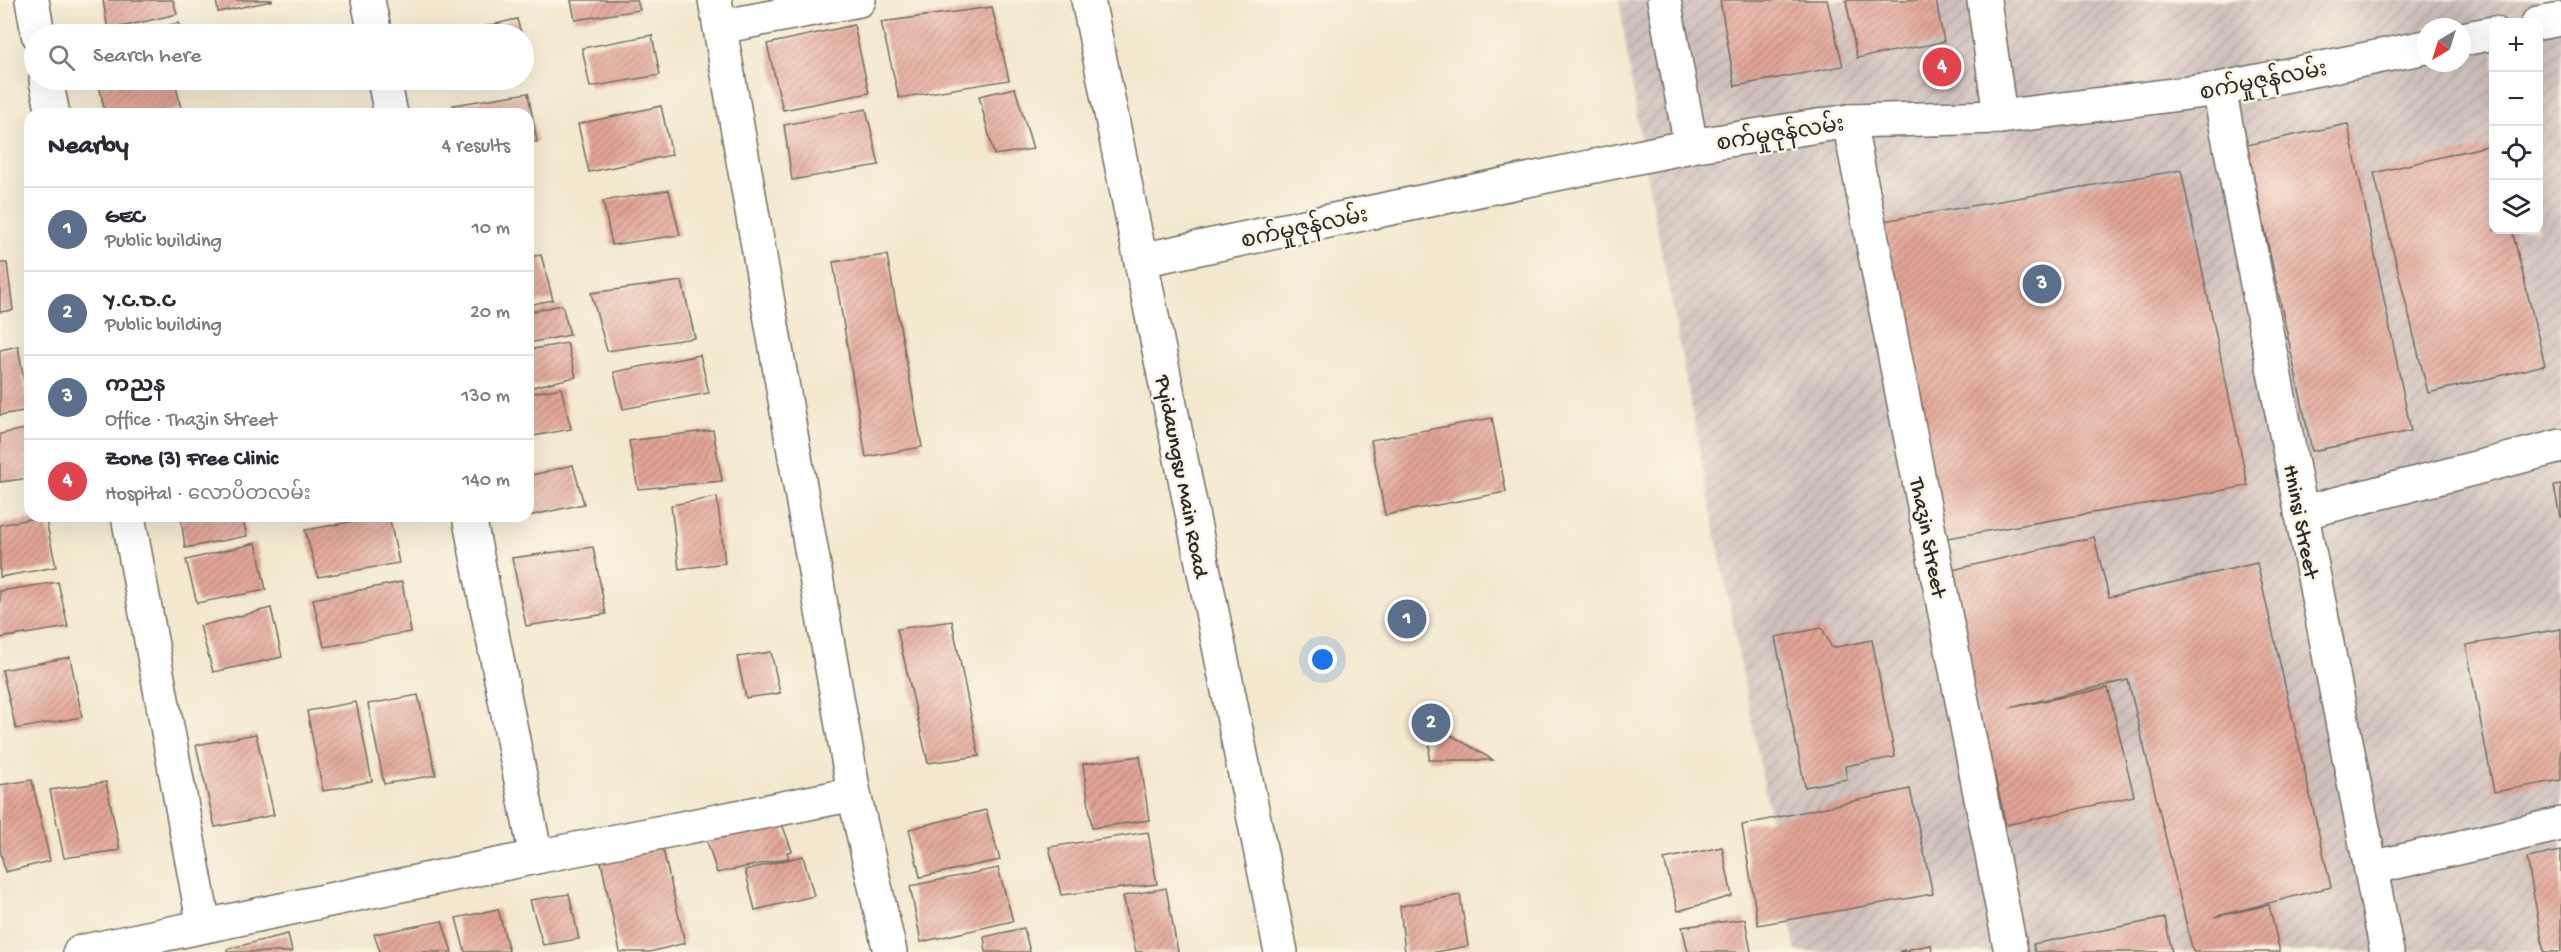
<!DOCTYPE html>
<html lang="en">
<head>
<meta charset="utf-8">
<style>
  body { margin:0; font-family:"Gochi Hand","Noto Sans Myanmar",sans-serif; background:#f7f7f7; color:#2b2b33 }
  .controls { position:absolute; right:18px; top:18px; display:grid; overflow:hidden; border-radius:12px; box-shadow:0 6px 24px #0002 }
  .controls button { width:54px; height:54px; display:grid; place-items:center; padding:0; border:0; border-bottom:2px solid #e1e1e2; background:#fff; color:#2b2b33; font:30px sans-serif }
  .compass { position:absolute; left:2417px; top:18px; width:54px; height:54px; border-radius:50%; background:#fff; box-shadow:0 6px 24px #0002; rotate:218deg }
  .you { position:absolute; left:1323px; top:660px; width:21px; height:21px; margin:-15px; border:4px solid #fff; border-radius:50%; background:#1a73e8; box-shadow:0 0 0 9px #1a73e833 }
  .badge { display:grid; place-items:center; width:39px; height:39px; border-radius:50%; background:#d1495b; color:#fff; font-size:20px; font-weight:700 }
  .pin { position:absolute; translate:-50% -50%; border:3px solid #fff; box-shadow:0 2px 6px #0006 }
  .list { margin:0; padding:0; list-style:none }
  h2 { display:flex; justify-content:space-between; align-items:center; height:78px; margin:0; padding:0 24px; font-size:26px }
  h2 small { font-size:20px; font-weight:400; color:#7c7c81 }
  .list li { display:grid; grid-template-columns:39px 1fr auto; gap:18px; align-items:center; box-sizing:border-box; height:84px; padding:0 24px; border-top:2px solid #e1e1e2 }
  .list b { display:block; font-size:22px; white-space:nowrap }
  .list p { margin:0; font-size:20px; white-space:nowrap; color:#7c7c81 }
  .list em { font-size:20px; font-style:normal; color:#7c7c81 }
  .icon { flex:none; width:33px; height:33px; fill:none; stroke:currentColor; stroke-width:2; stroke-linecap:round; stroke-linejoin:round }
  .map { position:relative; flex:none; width:2561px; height:952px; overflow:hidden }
  .search { position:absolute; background:#fff; box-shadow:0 6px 24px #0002; left:24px; top:24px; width:510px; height:66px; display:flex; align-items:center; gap:15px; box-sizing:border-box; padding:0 21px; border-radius:33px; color:#7c7c81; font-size:22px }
  .panel { position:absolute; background:#fff; box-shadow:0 6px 24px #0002; left:24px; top:108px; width:510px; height:414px; border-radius:18px }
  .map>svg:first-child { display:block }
  .industrial { fill:url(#industrial-furrows); fill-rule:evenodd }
  .building { fill:url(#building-hatch) }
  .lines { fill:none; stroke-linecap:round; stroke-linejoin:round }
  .minor-casing { stroke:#716d64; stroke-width:36 }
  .major-casing { stroke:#716d64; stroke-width:36 }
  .minor { stroke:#fff; stroke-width:33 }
  .major { stroke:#fff; stroke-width:33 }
  .labels { text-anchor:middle; stroke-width:5; stroke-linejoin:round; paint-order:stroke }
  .street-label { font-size:22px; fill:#2b2b2b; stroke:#fcf5e5 }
</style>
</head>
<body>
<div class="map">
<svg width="2561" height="952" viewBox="0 0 2561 952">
  <defs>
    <pattern id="industrial-furrows" width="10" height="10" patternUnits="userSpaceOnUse" patternTransform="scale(1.5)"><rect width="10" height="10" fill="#cfc0bb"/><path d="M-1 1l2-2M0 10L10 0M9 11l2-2" fill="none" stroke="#b2a5a1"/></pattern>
    <pattern id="building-hatch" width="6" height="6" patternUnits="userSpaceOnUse" patternTransform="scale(1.5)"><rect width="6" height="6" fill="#e2a597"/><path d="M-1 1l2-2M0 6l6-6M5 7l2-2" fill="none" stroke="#b7877b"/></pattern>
  </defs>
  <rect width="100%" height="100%" fill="#fcf5e5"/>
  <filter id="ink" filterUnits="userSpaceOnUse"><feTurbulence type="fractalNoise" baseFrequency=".0167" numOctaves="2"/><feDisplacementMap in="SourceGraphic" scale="12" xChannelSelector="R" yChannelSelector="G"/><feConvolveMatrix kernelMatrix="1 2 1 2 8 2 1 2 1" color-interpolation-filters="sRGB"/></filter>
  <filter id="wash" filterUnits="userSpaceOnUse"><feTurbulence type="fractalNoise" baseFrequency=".008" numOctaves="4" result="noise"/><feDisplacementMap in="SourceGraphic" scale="24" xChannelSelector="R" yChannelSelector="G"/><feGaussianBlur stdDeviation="1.35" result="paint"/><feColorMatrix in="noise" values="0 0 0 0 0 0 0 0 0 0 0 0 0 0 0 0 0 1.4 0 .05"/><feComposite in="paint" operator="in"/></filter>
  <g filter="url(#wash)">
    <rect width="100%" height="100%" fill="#f3e8ce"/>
    <!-- industrial -->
    <path class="industrial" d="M1619,0H2561V952H1796L1643,156ZM2494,22H2538V230H2494ZM2426,27H2462V63H2426Z"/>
    <g id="blocks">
      <!-- building -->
      <g class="building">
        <polygon points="103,0 173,0 177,14 108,30"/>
        <polygon points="216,0 272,0 272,1 218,12"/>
        <polygon points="571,0 637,0 640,10 575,20"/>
        <polygon points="1720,0 1827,0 1843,66 1735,86"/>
        <polygon points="1846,0 1936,0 1944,42 1857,58"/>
        <polygon points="992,7 1009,80 899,98 881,22"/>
        <polygon points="517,19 521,34 453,34"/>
        <polygon points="179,23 181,34 134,34"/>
        <polygon points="854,25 869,93 783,110 767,44"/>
        <polygon points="652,35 660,75 590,87 582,48"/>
        <polygon points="121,80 175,80 181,109 158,114 105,114 99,84"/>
        <polygon points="1015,88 1033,149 994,155 979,96"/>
        <polygon points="528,93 537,142 528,141 528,114 456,114 453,105"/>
        <polygon points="661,106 672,155 589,172 578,124"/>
        <polygon points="866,109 879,165 792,180 784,125"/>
        <polygon points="2348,124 2411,431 2312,451 2247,145"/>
        <polygon points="2491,145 2494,156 2494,230 2512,230 2545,365 2428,393 2374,173"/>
        <polygon points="2181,170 2248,486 1942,539 1883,221"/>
        <polygon points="669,190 680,235 612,245 603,201"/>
        <polygon points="541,255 553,300 528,305 528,257"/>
        <polygon points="887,255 922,447 866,457 833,262"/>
        <polygon points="0,263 7,263 13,310 0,312"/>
        <polygon points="682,281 695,338 607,351 591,293"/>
        <polygon points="562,305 570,335 528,343 528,312"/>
        <polygon points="567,343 576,377 528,388 528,350"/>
        <polygon points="18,346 29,410 0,415 0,350"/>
        <polygon points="700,355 709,393 623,409 614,372"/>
        <polygon points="561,388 571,429 528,437 528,394"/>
        <polygon points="1492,418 1506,492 1385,515 1371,440"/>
        <polygon points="30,428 30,478 0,482 0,434"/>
        <polygon points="713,430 722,481 638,489 629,441"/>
        <polygon points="573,465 584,504 528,516 528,476"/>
        <polygon points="2561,485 2561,517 2560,517 2554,486"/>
        <polygon points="717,497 725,563 679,569 671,505"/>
        <polygon points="45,516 56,567 0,577 0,525"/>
        <polygon points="242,516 247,536 185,548 181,517"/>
        <polygon points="384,516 389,516 399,563 318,577 305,530"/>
        <polygon points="2094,537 2109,597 2257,563 2331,887 2214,917 2269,905 2280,952 2193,952 2128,680 2009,708 2108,688 2134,796 2006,825 1948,571"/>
        <polygon points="256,543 266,590 197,603 186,560"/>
        <polygon points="593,547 606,614 526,626 512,558"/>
        <polygon points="58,582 68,627 0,638 0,591"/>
        <polygon points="402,582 411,632 324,647 313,599"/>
        <polygon points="271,608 282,657 213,672 200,626"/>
        <polygon points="952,621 979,756 928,763 897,629"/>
        <polygon points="1822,628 1832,648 1872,640 1895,757 1845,766 1847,779 1805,787 1775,637"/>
        <polygon points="2561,629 2561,780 2494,792 2466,645"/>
        <polygon points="771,652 780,693 746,698 737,657"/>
        <polygon points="70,657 82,717 16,729 2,670"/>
        <polygon points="418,695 436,775 384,784 368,704"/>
        <polygon points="356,702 372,781 323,791 307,711"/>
        <polygon points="1431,723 1493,760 1429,760"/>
        <polygon points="256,734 274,815 215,827 196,745"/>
        <polygon points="1140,756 1149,820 1092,828 1083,764"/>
        <polygon points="32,780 50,861 5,872 0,849 0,785"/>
        <polygon points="106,782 120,850 64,858 50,790"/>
        <polygon points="1910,789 1933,894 1758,925 1742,825"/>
        <polygon points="986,810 1000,860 920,877 909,829"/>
        <polygon points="779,816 792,851 787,852 789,858 717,873 706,838"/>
        <polygon points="1148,832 1157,884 1061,895 1049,847"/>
        <polygon points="662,845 685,943 650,952 620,952 600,857"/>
        <polygon points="1722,847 1732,896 1678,911 1664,859"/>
        <polygon points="2561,851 2561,952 2544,952 2527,858"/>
        <polygon points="803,856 814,896 755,910 745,870"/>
        <polygon points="998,868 1013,921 921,942 910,886"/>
        <polygon points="1166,888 1178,952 1136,952 1123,896"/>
        <polygon points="569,894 579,939 543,945 530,900"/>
        <polygon points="1460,895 1468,946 1436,952 1405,952 1400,906"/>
        <polygon points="498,909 509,951 465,952 456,918"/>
        <polygon points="2165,918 2172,952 2035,952 2033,944"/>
        <polygon points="1745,919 1751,952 1688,952 1682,927"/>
        <polygon points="442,921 452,952 380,952 374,934"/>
        <polygon points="1024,928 1030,952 986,952 984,937"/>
        <polygon points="288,934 292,952 227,952 227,949"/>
        <polygon points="1931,945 1932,952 1900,952 1900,951"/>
      </g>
    </g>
  </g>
  <g filter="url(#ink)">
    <use href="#blocks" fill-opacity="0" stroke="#716d64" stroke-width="1.5"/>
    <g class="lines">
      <defs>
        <g id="minor">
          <polyline points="32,0 38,34"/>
          <polyline points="368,0 375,34"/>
          <polyline points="715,0 854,794 890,952"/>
          <polyline points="1664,0 1691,146"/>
          <polyline points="1984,0 2000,117"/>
          <polyline points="2538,23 2561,19"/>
          <polyline points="720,27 859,0"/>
          <polyline points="2462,39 2494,33"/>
          <polyline points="46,80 53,114"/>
          <polyline points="384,80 391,114"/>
          <polyline points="2219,89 2387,952"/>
          <polyline points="1849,121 2011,952"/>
          <polyline points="1141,260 1691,146 1849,121 2000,117 2219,89 2426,47"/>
          <polyline points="2301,513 2561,446"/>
          <polyline points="128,516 204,926"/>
          <polyline points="469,516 536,857"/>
          <polyline points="2371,868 2561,824"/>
          <polyline points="80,952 536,857 854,794"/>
        </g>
        <polyline id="major" points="1088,0 1281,952"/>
      </defs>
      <!-- minor casing -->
      <use href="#minor" class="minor-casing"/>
      <!-- major casing -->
      <use href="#major" class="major-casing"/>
      <!-- minor -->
      <use href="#minor" class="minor"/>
      <!-- major -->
      <use href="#major" class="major"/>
    </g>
  </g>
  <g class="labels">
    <!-- street labels -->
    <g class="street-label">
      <text transform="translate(2263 79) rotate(-11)" y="8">စက်မှုဇုန်လမ်း</text>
      <text transform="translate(1780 132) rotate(-9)" y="8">စက်မှုဇုန်လမ်း</text>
      <text transform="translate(1304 226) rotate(-12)" y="8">စက်မှုဇုန်လမ်း</text>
      <text transform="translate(1184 476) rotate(79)" y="8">Pyidaungsu Main Road</text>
      <text transform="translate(2303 521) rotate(79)" y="8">Hninsi Street</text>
      <text transform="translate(1930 537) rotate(79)" y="8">Thazin Street</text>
    </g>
  </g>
</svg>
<div class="controls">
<button>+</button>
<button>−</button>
<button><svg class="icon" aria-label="locate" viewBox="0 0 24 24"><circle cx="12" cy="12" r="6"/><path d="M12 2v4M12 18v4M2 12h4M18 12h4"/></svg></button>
<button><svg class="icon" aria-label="layers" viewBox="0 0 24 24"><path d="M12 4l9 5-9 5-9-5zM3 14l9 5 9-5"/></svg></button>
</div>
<svg class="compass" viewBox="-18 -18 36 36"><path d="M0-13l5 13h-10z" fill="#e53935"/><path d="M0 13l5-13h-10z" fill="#7c7c81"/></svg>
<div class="you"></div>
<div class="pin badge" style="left:1407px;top:619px;background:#5c6f8a">1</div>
<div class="pin badge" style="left:1431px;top:723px;background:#5c6f8a">2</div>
<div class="pin badge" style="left:2042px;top:284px;background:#5c6f8a">3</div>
<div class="pin badge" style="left:1942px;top:67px;background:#e0444e">4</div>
<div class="search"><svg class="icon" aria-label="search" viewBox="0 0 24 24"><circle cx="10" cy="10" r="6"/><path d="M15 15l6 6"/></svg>Search here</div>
<section class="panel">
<h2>Nearby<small>4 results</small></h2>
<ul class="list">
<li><span class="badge" style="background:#5c6f8a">1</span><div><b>GEC</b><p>Public building</p></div><em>10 m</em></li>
<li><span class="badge" style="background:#5c6f8a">2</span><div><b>Y.C.D.C</b><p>Public building</p></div><em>20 m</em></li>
<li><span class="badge" style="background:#5c6f8a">3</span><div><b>ကညန</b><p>Office · Thazin Street</p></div><em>130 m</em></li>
<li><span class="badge" style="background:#e0444e">4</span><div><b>Zone (3) Free Clinic</b><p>Hospital · လောပိတလမ်း</p></div><em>140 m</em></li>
</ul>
</section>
</div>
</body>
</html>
